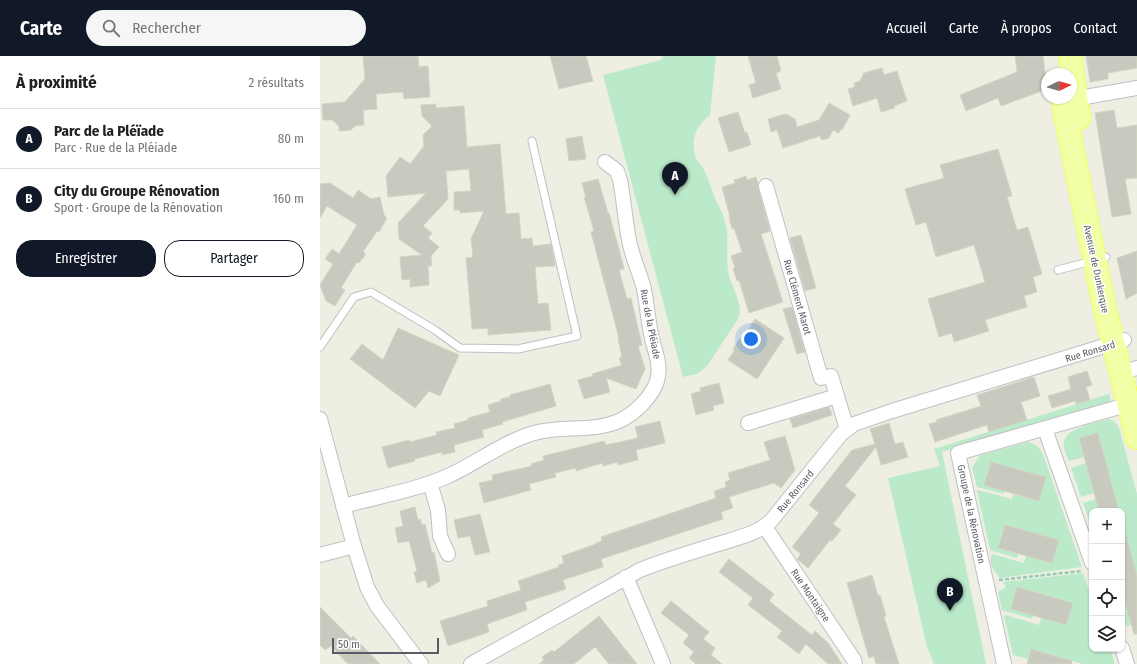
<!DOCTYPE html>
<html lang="fr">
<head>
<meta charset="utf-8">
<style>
  body { margin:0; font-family:"Fira Sans Condensed",sans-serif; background:#f6f6f6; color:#222 }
  .controls { position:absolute; right:12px; bottom:12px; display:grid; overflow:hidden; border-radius:8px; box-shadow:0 1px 3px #0004 }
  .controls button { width:36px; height:36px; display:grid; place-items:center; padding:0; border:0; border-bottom:1px solid #e0e0e0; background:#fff; color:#222; font:20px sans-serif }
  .compass { position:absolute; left:721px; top:12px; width:36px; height:36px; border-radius:50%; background:#fff; box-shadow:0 1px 3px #0004; rotate:85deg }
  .scale { position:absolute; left:12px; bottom:10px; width:107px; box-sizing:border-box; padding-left:4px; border:2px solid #5a5c65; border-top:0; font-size:11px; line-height:14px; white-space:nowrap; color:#5a5c65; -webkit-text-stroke:3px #fff; paint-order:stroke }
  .you { position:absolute; left:431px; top:283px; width:14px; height:14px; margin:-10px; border:3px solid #fff; border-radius:50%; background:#1a73e8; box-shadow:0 0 0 6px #1a73e833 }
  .badge { display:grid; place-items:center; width:26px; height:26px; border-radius:50%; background:#111827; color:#fff; font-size:13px; font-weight:700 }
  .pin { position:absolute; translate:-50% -33px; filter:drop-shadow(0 1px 2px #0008) }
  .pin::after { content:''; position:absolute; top:21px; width:14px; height:12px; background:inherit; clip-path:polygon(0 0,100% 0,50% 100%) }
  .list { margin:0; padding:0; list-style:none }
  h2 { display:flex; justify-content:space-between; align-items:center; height:52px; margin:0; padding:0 16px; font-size:17px }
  h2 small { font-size:13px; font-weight:400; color:#767676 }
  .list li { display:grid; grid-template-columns:26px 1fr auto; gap:12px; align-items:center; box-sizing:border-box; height:60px; padding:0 16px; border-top:1px solid #e0e0e0 }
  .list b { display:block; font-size:15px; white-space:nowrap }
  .list p { margin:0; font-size:13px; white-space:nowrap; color:#767676 }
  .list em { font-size:13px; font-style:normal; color:#767676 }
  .actions { display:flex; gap:8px; padding:12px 16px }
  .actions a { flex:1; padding:9px 0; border:1px solid #111827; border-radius:16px; text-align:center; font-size:14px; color:#111827 }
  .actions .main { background:#111827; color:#fff }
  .icon { flex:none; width:22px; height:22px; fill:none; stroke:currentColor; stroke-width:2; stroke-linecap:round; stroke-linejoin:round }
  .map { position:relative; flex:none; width:817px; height:608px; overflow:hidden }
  header { display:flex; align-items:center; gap:24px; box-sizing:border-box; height:56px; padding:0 20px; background:#111827; color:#fff }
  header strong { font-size:19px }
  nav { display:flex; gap:22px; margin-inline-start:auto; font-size:14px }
  .search { width:280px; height:36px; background:#f6f6f6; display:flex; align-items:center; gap:10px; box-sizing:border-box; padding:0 14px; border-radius:22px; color:#767676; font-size:15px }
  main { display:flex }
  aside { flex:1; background:#fff }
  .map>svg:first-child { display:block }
  .green { fill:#bbeaca }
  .building { fill:#c9cabf; stroke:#d4d4c0 }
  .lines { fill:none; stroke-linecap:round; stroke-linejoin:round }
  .service-casing { stroke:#bfbfc7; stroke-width:9 }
  .minor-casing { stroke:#bfbfc7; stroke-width:16 }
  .primary-casing { stroke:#f7ff4b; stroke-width:24 }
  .path { stroke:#94cbb5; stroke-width:2.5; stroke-dasharray:4 2; stroke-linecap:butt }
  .service { stroke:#fff; stroke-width:7 }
  .minor { stroke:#fff; stroke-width:14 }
  .primary { stroke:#f1ffa7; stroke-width:22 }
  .labels { text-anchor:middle; stroke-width:3; stroke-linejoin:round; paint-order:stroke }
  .street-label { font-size:10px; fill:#5a5c65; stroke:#fff }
</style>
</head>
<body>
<header>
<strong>Carte</strong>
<div class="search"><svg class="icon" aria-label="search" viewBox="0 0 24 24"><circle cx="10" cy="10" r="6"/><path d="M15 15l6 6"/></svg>Rechercher</div>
<nav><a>Accueil</a><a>Carte</a><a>À propos</a><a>Contact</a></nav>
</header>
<main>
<aside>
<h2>À proximité<small>2 résultats</small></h2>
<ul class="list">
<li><span class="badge">A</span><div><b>Parc de la Pléïade</b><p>Parc · Rue de la Pléiade</p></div><em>80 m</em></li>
<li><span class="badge">B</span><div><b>City du Groupe Rénovation</b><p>Sport · Groupe de la Rénovation</p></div><em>160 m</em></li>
</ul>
<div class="actions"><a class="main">Enregistrer</a><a>Partager</a></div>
</aside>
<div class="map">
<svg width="817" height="608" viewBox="0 0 817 608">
  <rect width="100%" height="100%" fill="#eeefe2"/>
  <!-- green -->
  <g class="green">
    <path d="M343,0H396L390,59C375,70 369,87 377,104C379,108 383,110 384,114C388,122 391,131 394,140C398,148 402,156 405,165C410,183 405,202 409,220C413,233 424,250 418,263L387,310L377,318L363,321L283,19L341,4Z"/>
    <polygon points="789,338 792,348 622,396 666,608 614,608 607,591 568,422 620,410 614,393"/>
    <path d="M788,363C794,364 796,367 799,372L817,438V520L802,465V455H799L778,378L765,401L749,405C747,400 743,393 744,387C745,372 776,367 788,363Z"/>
    <path d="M708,386C716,388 719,391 723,398L762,511L680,522C674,515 668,507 672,498L704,507L706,500L732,507L739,484L685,469L678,492L698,498L697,502L670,494L657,435L658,434L692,443L693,438L719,445L726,422L671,406L664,429L685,435L684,438L657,431L652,412L658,402L661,399Z"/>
    <polygon points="766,407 774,437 761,441 751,412"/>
    <polygon points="776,443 779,455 772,455 772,473 763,447"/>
    <polygon points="763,517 772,543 772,593 790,593 795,608 763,608 711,593 708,603 693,599 684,560 686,559 719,569 721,562 746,569 753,547 698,531 691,553 713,559 712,563 682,554 678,536 686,531 683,526"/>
    <polygon points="802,537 811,569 806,570 802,559"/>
  </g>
  <!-- building -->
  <g class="building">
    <polygon points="43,0 98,0 99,11 108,10 110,41 84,43 83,36 56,38 57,53 43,54 44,69 35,70 31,74 19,75 19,70 12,64 3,64 2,48 25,46 45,23"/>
    <polygon points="230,0 266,0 273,25 239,33"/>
    <polygon points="428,0 457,0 461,15 456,17 461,33 433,42 429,29 436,27"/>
    <polygon points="695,0 723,0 727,33 681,50 678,42 646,55 640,39 697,16"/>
    <polygon points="766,0 817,0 817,12 788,17 788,23 770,26"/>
    <polygon points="562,12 564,19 577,15 587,45 574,50 575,52 561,56 557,42 533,50 528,33 535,31 534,27 540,25 544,17"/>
    <polygon points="509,47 530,59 522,74 520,74 519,77 513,74 509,82 502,84 500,80 463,92 457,74 451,76 448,63 466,58 475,63 477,71 499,64"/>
    <polygon points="116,48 116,52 144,50 147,91 180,88 186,158 199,157 201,183 212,182 213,190 231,188 235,210 215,211 218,248 228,247 231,274 168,279 168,272 152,273 146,202 153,201 151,183 164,155 140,157 140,154 134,154 134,136 151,135 149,113 126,115 128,143 103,170 112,177 108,182 119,191 111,200 112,210 108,210 109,229 90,231 90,223 82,224 80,201 102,199 79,183 78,167 106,137 68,141 66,120 80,101 90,108 104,90 103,79 112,70 102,60 101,49"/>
    <polygon points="794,54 797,72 817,69 817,122 805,123 811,158 792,161 775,57"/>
    <polygon points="418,56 425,77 427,76 431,89 409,96 398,62"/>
    <polygon points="262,80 266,103 249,105 246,83"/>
    <polygon points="678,93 692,140 687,141 697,174 708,171 722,218 713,221 717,236 704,240 707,251 665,264 669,275 634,286 632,277 619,281 608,243 665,226 654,189 616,201 606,166 596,169 585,133 624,122 620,109"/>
    <polygon points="426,120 427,124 436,121 438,127 438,132 450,175 441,178 463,246 429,257 419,224 417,225 413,213 415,212 411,200 422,196 414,172 412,173 409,161 410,161 402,131 415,127 414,124"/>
    <polygon points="278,123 288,157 289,157 300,197 304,213 299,214 307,243 311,242 322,289 318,290 325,313 316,333 286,322 290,336 264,343 258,324 273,320 272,318 302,309 299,302 302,301 298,282 299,282 273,184 271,176 274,175 264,141 266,141 262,127"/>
    <polygon points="10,127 33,142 38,134 51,143 60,141 64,159 67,162 59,176 57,175 43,196 46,198 39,207 37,206 21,232 25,234 15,250 6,245 0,229 13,208 5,203 12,193 19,198 37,169 7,150 0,162 0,128"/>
    <polygon points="481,179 496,232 485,235 470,182"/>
    <polygon points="817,195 817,237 806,243 797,202"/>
    <polygon points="472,251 485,296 477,298 463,253"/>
    <polygon points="435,263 464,282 437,323 408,304 415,294 413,293 420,282 422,284"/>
    <polygon points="78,272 139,299 120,340 109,335 95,352 30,303 42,288 63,304"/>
    <polygon points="767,315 772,329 766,331 770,344 756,348 755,345 732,352 728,340 751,333 748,321"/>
    <polygon points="714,321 720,340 701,346 707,364 669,376 667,369 615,386 609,368 617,366 616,364 661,350 657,339"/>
    <polygon points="399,327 404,347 393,350 394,354 376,359 371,338 381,335 380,332"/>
    <polygon points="230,328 236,350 182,366 183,368 162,374 164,381 134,389 135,396 122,399 122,396 94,403 95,405 68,412 62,391 89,384 90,386 117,379 116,376 135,372 134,368 148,364 148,362 170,356 168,349 181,345 181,343 190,341 190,339"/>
    <polygon points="509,351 512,359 473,372 470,363"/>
    <polygon points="340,365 345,387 316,394 318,404 298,409 297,406 283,410 282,407 256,415 256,412 235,417 236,421 209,428 211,434 164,447 159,427 173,424 172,419 212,410 211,408 224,404 223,400 284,385 286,389 318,382 315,371"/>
    <polygon points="569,367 575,388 583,386 588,401 561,409 556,391 525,430 536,439 513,468 521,474 512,485 510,484 488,512 477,503 481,498 472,491 499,457 489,449 532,394 555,388 550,373"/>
    <polygon points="778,377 788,415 799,455 779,455 765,404 759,382"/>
    <polygon points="465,380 475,414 461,432 454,427 409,441 413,452 401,456 403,463 281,503 283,511 243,524 246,533 205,546 207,554 167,568 169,576 128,590 120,565 168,550 167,545 201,534 198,525 239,511 238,509 244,507 242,500 276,488 276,487 282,485 281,481 396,442 394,435 406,431 405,426 410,424 408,417 450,404 444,386"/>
    <polygon points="671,406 726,421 719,445 664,429"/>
    <polygon points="95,451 98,464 100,463 102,469 105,468 112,497 114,496 120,525 108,532 106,524 97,527 94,516 97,515 89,485 78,487 75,472 83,470 80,455"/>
    <polygon points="160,458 170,496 155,499 150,480 138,482 134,464"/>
    <polygon points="685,469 739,484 732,507 678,492"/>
    <polygon points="802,478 806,478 817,520 817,578 814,578 802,537"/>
    <polygon points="409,503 454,538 449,545 492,579 495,575 508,587 522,608 508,608 486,588 479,598 457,581 462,575 428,549 433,542 399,516"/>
    <polygon points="552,519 558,540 560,539 566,560 564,561 579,608 556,608 554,600 549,602 527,527"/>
    <polygon points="697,531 753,547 746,569 691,553"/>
    <polygon points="351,545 389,576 383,583 395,592 391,599 402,608 376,608 369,602 374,596 363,587 369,579 341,557"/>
    <polygon points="0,551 31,582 33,580 60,608 28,608 11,590 5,594 0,589"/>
    <polygon points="279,560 317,608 289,608 275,591 254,608 219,608 224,604 222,601 232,594 234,596"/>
    <polygon points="711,593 752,605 751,608 707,608"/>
  </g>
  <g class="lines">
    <defs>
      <g id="service">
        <polyline points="738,214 786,201"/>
        <polyline points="0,291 34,241 51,236 115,274 140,292 198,293 257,280 212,85"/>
      </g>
      <g id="minor">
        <polyline points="748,44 817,32"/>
        <polyline points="446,130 501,322 511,320 517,340"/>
        <polyline points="800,316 817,312"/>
        <polyline points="0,363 34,490 47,531 57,550 101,608"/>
        <polyline points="428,367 517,340 527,373"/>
        <polyline points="725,373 772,507"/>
        <polyline points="110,427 118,454 120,480 128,498"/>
        <path d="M23,450C56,441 97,434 128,420C157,407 183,386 214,377C243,369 274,377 301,364C315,357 332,341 337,325C342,309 334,294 331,278C328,264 327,248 324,233C320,217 312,201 309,184C305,164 304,144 300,124L297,115L285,106"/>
        <polyline points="445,471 534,604 535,608"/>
        <polyline points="0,499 34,490"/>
        <polyline points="306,521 343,608"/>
        <polyline points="802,592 807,608"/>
        <path d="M151,608L320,514C345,504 372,496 398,488C417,482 437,478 451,465L521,378L534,368L572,355L804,284"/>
        <polyline points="684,608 638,397 817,346"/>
      </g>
      <g id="primary">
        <polyline points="750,0 759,62"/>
        <polyline points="742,42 784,250 817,382"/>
      </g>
    </defs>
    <!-- service casing -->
    <use href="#service" class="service-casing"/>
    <!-- minor casing -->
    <use href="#minor" class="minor-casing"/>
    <!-- primary casing -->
    <use href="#primary" class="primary-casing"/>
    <!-- path -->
    <polyline class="path" points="679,524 762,515"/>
    <!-- service -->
    <use href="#service" class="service"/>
    <!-- minor -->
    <use href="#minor" class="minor"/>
    <!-- primary -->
    <use href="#primary" class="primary"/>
  </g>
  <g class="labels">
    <!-- street labels -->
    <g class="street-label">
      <text transform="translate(777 213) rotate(78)" y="4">Avenue de Dunkerque</text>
      <text transform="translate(478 241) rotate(74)" y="4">Rue Clément Marot</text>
      <text transform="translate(331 268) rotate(79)" y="4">Rue de la Pléiade</text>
      <text transform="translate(770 295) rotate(-17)" y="4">Rue Ronsard</text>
      <text transform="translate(475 435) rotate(-51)" y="4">Rue Ronsard</text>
      <text transform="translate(652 458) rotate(78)" y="4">Groupe de la Rénovation</text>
      <text transform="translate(491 539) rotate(56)" y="4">Rue Montaigne</text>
    </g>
  </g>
</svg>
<div class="controls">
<button>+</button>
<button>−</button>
<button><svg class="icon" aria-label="locate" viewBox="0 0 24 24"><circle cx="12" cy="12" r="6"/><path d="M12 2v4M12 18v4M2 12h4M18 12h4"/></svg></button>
<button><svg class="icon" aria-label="layers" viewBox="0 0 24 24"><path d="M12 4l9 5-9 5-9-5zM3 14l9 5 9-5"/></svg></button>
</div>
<svg class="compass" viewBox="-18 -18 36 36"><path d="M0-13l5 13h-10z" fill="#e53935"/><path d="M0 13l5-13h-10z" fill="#767676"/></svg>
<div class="scale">50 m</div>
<div class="you"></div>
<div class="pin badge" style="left:355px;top:139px">A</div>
<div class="pin badge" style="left:630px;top:555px">B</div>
</div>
</main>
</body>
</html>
